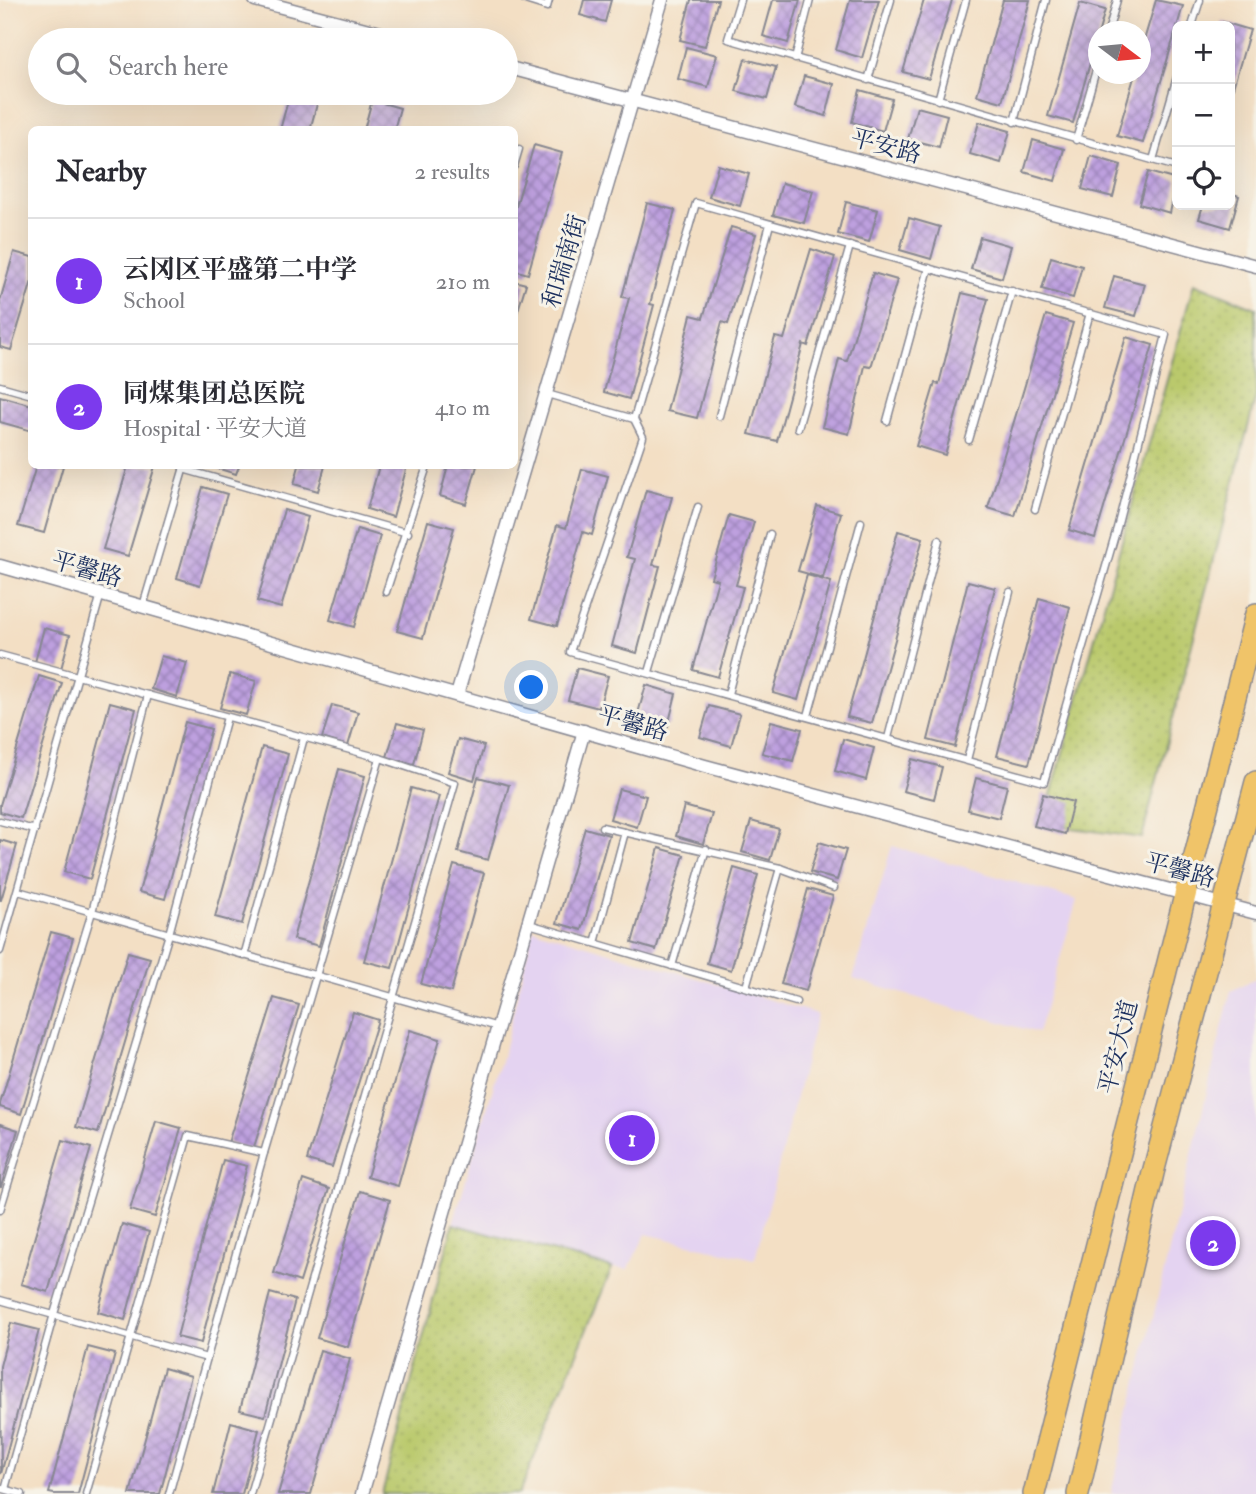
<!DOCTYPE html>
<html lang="en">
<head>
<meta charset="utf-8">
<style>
  body { margin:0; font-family:"IM FELL Double Pica","Noto Serif SC",serif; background:#f7f7f7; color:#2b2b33 }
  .controls { position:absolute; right:21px; top:21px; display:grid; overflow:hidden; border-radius:10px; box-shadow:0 7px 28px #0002 }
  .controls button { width:63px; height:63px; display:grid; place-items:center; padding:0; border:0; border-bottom:2px solid #e1e1e2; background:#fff; color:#2b2b33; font:35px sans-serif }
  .compass { position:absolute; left:1088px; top:21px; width:63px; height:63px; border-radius:50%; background:#fff; box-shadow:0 7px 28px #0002; rotate:106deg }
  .you { position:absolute; left:532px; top:688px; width:24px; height:24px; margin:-18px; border:5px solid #fff; border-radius:50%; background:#1a73e8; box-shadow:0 0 0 10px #1a73e833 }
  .badge { display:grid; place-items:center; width:46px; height:46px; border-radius:50%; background:#7c3aed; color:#fff; font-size:23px; font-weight:700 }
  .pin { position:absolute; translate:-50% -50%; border:4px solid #fff; box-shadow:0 2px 7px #0006 }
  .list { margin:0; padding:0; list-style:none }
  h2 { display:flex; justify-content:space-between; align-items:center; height:91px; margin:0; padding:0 28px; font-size:30px }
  h2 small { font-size:23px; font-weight:400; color:#7c7c81 }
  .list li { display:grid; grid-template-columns:46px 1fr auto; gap:21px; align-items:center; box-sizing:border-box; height:126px; padding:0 28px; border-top:2px solid #e1e1e2 }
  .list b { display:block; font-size:26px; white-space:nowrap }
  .list p { margin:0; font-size:23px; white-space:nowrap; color:#7c7c81 }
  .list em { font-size:23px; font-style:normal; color:#7c7c81 }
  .icon { flex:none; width:38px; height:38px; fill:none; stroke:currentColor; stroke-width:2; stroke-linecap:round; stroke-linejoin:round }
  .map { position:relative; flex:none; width:1256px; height:1494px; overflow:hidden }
  .search { position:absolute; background:#fff; box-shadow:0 7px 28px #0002; left:28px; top:28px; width:490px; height:77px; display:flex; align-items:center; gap:18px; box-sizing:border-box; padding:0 24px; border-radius:38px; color:#7c7c81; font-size:26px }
  .panel { position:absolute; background:#fff; box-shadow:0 7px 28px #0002; left:28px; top:126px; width:490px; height:343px; border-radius:10px }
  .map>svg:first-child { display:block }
  .built { fill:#e4d3f1 }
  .park { fill:url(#park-dots); stroke:#6a7c65; stroke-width:2 }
  .building { fill:url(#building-cross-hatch) }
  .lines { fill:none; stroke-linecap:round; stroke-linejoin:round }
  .lane-casing { stroke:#878791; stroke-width:9 }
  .street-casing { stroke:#878791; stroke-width:15 }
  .primary-casing { stroke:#878791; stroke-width:24 }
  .lane { stroke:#fff; stroke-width:6 }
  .street { stroke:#fff; stroke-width:12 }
  .primary { stroke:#f0c469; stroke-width:21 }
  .labels { text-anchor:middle; stroke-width:6; stroke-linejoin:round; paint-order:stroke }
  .street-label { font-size:24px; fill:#1b2f5e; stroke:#f7f3e8 }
</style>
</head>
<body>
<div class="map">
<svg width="1256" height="1494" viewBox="0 0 1256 1494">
  <defs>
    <pattern id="park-dots" width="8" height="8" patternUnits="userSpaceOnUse" patternTransform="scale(1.75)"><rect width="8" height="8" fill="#bac96c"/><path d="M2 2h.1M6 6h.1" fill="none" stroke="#9fad60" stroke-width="1.8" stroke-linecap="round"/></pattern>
    <pattern id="building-cross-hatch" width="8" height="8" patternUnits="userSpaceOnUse" patternTransform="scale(1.75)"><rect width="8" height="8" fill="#bea0df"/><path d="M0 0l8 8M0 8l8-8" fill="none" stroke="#9a83b8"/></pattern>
  </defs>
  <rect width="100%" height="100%" fill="#f7f3e8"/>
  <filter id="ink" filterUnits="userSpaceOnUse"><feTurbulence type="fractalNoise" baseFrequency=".0143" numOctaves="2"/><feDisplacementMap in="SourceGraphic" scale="14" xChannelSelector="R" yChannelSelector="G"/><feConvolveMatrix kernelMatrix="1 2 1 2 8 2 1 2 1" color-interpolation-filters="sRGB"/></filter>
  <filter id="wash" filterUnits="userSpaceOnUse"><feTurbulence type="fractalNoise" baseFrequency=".00686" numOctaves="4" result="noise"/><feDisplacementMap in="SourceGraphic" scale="28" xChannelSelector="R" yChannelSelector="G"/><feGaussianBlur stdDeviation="1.57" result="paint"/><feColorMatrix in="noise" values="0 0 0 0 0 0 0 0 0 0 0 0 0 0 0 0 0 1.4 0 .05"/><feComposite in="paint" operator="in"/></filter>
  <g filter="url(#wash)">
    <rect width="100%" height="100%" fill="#f3dfc4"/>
    <!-- built -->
    <g class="built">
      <polygon points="892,846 1077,900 1038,1033 853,979"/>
      <polygon points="533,929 817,1014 755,1259 646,1234 628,1269 612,1268 453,1224 504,1051"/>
      <polygon points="1256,978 1256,1494 1111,1494 1231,991"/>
    </g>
    <!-- park -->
    <g class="park">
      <polygon points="1194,283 1256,308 1256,396 1142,838 1043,824"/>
      <polygon points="453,1224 612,1268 519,1494 382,1494"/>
    </g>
    <g id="blocks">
      <!-- building -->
      <g class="building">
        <polygon points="584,0 611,0 605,22 580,15"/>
        <polygon points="691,0 718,0 705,46 680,40"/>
        <polygon points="773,0 800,0 788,43 763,36"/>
        <polygon points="850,0 879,0 862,58 836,50"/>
        <polygon points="924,0 952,0 929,79 903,72"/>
        <polygon points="1003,0 1030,0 1002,102 977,95"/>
        <polygon points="1156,0 1183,6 1143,143 1117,136 1135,74 1140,74 1140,54"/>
        <polygon points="1080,3 1105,10 1073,123 1048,116"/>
        <polygon points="1223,22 1250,30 1230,98 1230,26 1222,26"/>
        <polygon points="686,47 717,55 708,87 678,79"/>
        <polygon points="745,59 776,67 767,99 736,91"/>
        <polygon points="804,76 834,84 826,116 795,107"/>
        <polygon points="860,90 892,99 883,131 852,122"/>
        <polygon points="290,93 320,93 310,130 280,130"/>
        <polygon points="372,100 400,108 394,130 364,130"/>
        <polygon points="917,107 947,115 939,147 908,139"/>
        <polygon points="979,122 1010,131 1001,163 970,154"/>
        <polygon points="1033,140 1064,149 1055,181 1024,172"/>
        <polygon points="534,145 562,153 528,274 514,270 514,213"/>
        <polygon points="1091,156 1121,165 1113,197 1082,189"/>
        <polygon points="718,165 749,174 740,206 709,197"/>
        <polygon points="1148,172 1177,180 1170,213 1139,204"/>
        <polygon points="782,183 813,191 804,223 773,215"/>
        <polygon points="1230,193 1239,196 1230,228 1199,219 1203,205 1230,205"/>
        <polygon points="846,202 878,210 869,242 838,234"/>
        <polygon points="647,203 675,210 650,304 654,305 629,399 604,392 629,298 622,297"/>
        <polygon points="909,218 940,227 931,259 900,250"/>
        <polygon points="731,227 756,234 728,324 722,322 697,418 667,411 691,315 703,318"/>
        <polygon points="980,237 1011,246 1002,278 971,269"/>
        <polygon points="811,249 835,257 808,346 803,344 777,441 749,434 775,337 784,339"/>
        <polygon points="14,252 32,257 32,281 11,350 0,347 0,301"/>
        <polygon points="1051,257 1082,266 1073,298 1042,289"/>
        <polygon points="873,273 897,280 871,367 865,366 849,434 822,427 839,359 847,361"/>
        <polygon points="1114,276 1145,284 1136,316 1105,308"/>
        <polygon points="514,281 526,284 515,320 514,319"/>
        <polygon points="962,293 988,299 945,455 916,446 935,383 939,384"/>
        <polygon points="1046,315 1073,323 1015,516 988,508"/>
        <polygon points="1126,337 1153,345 1095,538 1069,530"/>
        <polygon points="0,396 32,405 32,431 0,422"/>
        <polygon points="36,466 63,466 44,533 18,526"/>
        <polygon points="128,466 155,466 128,556 103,549"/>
        <polygon points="210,466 239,466 236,474"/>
        <polygon points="299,466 325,466 318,491 294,484"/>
        <polygon points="379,466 407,466 393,517 367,509"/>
        <polygon points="448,466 477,466 466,504 440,496"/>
        <polygon points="582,469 608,476 592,535 583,532 557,626 531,619 557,525 566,528"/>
        <polygon points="203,487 227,494 200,585 177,578"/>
        <polygon points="646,490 672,497 653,565 660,566 637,653 612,646 635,559 627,557"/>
        <polygon points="817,506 841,513 823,578 798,571"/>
        <polygon points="284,510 308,517 281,608 257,601"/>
        <polygon points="729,515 754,522 736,585 743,587 718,677 693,670 718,580 711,578"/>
        <polygon points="428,521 454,528 423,638 397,631"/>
        <polygon points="357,529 380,536 354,627 330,620"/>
        <polygon points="898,531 923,538 872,723 847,717"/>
        <polygon points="807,575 831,582 798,700 773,693"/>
        <polygon points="968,581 995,588 955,747 928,740"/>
        <polygon points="1039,598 1070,607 1029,764 997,756"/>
        <polygon points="44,628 70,635 61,669 35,662"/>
        <polygon points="161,656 187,663 177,697 151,689"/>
        <polygon points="577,668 608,676 599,708 568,700"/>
        <polygon points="230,674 256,681 246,715 220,708"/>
        <polygon points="39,676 62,683 21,818 0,812 0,805"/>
        <polygon points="646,685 676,694 668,726 637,717"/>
        <polygon points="110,702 136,709 90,879 64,872"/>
        <polygon points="332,705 358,712 348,746 322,738"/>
        <polygon points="709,706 740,714 731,746 700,737"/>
        <polygon points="771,721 802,729 793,761 762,753"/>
        <polygon points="185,722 211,729 165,899 139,892"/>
        <polygon points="397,723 423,730 414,764 387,757"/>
        <polygon points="458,739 484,746 474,780 448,772"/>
        <polygon points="843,739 874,748 866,780 835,771"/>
        <polygon points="262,747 288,754 242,924 215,917"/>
        <polygon points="912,759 942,767 934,799 903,791"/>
        <polygon points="339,769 365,776 319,946 293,939"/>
        <polygon points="478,777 509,785 488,860 458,852"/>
        <polygon points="976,778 1007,786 999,818 968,810"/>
        <polygon points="411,788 439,796 392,968 364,961"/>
        <polygon points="619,789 646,796 637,827 610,819"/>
        <polygon points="1043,794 1073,802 1065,834 1034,826"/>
        <polygon points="684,806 712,814 703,844 676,836"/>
        <polygon points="751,821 779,829 770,860 742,852"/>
        <polygon points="585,828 609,835 582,930 557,923"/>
        <polygon points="0,840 17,845 1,900 0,900"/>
        <polygon points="819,842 846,850 837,880 810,872"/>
        <polygon points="659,848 684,855 656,950 632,943"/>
        <polygon points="454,865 484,873 451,992 421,984"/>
        <polygon points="734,868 758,875 731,970 707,963"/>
        <polygon points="808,889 833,896 806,991 781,984"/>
        <polygon points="51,932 73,938 21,1114 0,1107 0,1104"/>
        <polygon points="128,952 150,958 98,1133 76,1127"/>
        <polygon points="274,998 299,1005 253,1150 228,1143"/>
        <polygon points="353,1012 378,1020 332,1167 307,1160"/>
        <polygon points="410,1030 440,1039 398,1186 367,1177"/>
        <polygon points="156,1121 181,1128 155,1217 130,1210"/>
        <polygon points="0,1124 18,1130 1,1187 0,1187"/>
        <polygon points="63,1140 91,1148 48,1292 21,1284"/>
        <polygon points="223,1160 247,1166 201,1343 177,1337"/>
        <polygon points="303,1180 329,1189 300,1282 274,1273"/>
        <polygon points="360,1191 390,1200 348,1347 317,1338"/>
        <polygon points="122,1224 149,1232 125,1320 98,1312"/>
        <polygon points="270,1293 295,1300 265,1416 240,1410"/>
        <polygon points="11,1323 39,1330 1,1474 0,1366"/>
        <polygon points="88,1347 115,1354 78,1494 54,1494 49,1493"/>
        <polygon points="320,1350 350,1359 311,1494 278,1494"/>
        <polygon points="164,1368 191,1376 160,1494 130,1494"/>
        <polygon points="231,1422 259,1430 242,1494 213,1494"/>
      </g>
    </g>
  </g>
  <g filter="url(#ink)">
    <use href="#blocks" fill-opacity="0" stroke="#878791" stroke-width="2"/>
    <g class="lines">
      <defs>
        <g id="lane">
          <polyline points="525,0 547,7 549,0"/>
          <polyline points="740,0 728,39 1177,167"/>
          <polyline points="1192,26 1200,0"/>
          <polyline points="1108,32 1117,0"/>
          <polyline points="795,59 810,0"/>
          <polyline points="868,80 891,0"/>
          <polyline points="938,100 966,0"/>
          <polyline points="1014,122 1046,0"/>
          <polyline points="1076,140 1098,63"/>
          <polyline points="1153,160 1177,77"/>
          <polyline points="514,166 519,149"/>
          <polyline points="0,386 32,395"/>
          <polyline points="547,394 634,419 696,203 1166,335 1117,528 1044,782 570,652 643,437 634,419"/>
          <polyline points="719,416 770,224"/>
          <polyline points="887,421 929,268"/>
          <polyline points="798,428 850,246"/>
          <polyline points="969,440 1012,291"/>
          <polyline points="183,469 408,533"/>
          <polyline points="1035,509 1090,313"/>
          <polyline points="386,592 427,466"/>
          <polyline points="143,606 184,467"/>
          <polyline points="0,655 380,758 455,783 250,1494"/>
          <polyline points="649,672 698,507"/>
          <polyline points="728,694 770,534"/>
          <polyline points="808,716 861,522"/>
          <polyline points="888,738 939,540"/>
          <polyline points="967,760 1010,592"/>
          <polyline points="0,821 35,830"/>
          <polyline points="602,827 780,868 834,888"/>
          <polyline points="18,891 498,1027"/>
          <polyline points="529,924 796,1002"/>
          <polyline points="595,943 625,832"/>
          <polyline points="0,951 101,594"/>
          <polyline points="244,956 304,738"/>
          <polyline points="672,966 706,849"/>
          <polyline points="746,987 780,868"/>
          <polyline points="0,1210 92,912 148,695"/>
          <polyline points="0,1300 207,1358"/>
          <polyline points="0,1488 22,1494"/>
          <polyline points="5,1489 54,1314 169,934 227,717"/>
          <polyline points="86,1494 188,1136 264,1153"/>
          <polyline points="169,1494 264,1153 380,758"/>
        </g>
        <g id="street">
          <polyline points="255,0 407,40"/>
          <polyline points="506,67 1256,266"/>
          <polyline points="0,566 705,766 1256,913"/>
          <polyline points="457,695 662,0"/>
          <polyline points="362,1494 584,731"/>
        </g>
        <g id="primary">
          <polyline points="1034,1494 1256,614"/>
          <polyline points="1078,1494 1153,1173 1256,782"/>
        </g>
      </defs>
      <!-- lane casing -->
      <use href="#lane" class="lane-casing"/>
      <!-- street casing -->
      <use href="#street" class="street-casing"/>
      <!-- primary casing -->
      <use href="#primary" class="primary-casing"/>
      <!-- lane -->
      <use href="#lane" class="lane"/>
      <!-- street -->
      <use href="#street" class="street"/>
      <!-- primary -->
      <use href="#primary" class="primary"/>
    </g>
  </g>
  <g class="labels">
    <!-- street labels -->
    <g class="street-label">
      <text transform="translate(886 146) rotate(15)" y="8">平安路</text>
      <text transform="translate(564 261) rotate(-73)" y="8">和瑞南街</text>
      <text transform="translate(87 569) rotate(16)" y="8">平馨路</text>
      <text transform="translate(633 723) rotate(16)" y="8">平馨路</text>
      <text transform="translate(1180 870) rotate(15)" y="8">平馨路</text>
      <text transform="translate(1118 1047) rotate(-76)" y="8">平安大道</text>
    </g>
  </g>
</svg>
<div class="controls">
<button>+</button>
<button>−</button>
<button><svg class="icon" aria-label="locate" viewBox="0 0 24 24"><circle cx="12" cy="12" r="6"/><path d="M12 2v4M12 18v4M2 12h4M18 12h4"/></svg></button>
</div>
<svg class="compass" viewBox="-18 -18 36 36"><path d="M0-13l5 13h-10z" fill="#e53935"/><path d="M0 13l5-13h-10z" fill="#7c7c81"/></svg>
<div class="you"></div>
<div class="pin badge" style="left:632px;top:1138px">1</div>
<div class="pin badge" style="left:1213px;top:1243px">2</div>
<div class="search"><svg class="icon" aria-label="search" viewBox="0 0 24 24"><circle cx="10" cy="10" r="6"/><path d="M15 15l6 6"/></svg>Search here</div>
<section class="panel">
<h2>Nearby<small>2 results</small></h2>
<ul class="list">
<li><span class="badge">1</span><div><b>云冈区平盛第二中学</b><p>School</p></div><em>210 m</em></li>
<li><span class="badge">2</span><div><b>同煤集团总医院</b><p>Hospital · 平安大道</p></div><em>410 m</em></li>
</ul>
</section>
</div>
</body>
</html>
